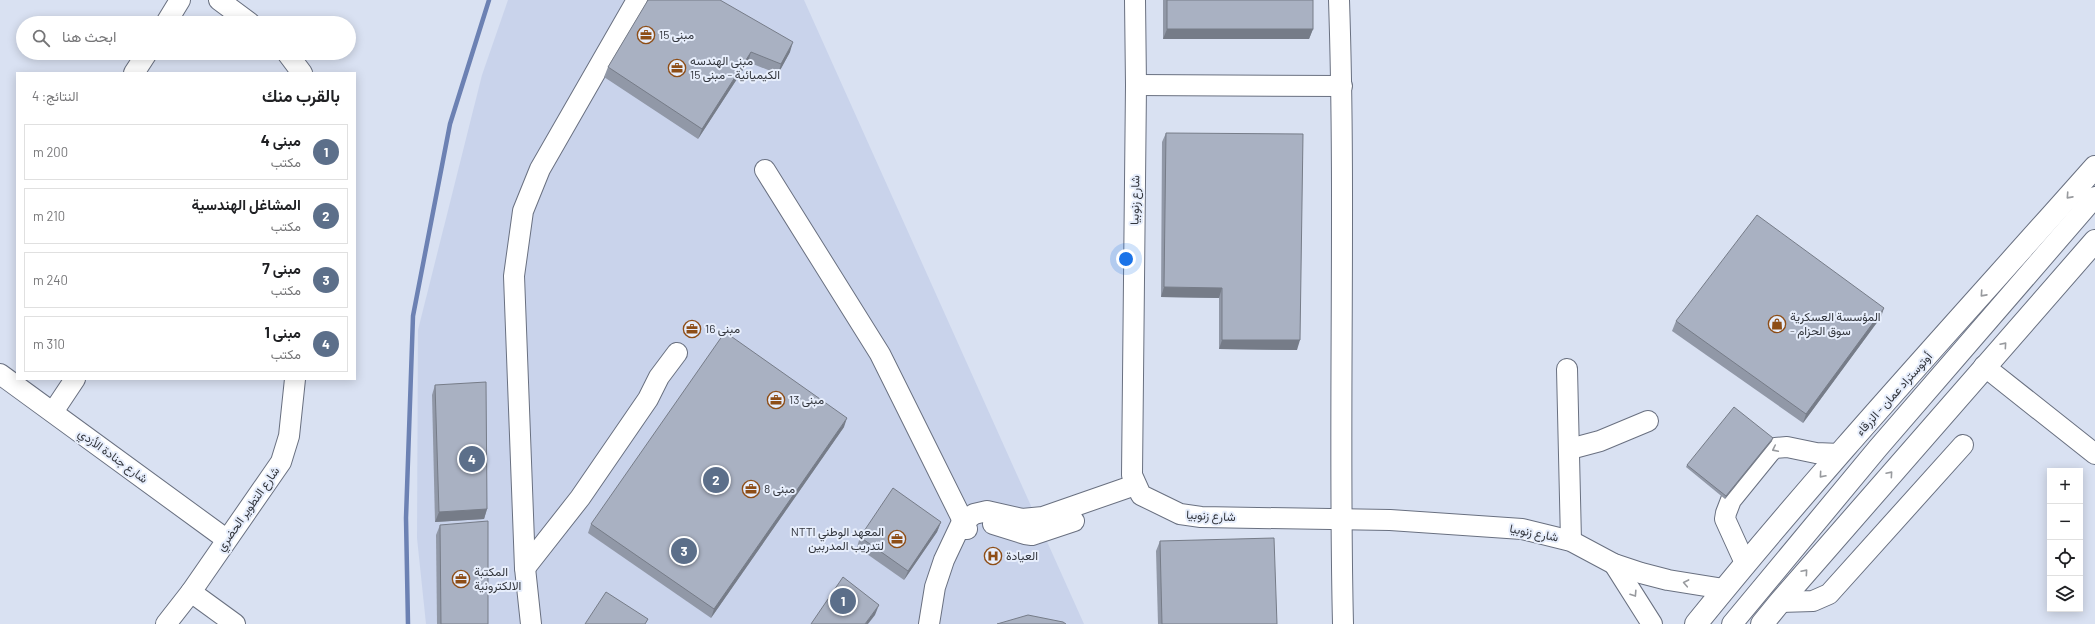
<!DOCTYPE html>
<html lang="ar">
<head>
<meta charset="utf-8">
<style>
  body { margin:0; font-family:Barlow,Vazirmatn,sans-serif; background:#f6f6f6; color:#202124; direction:rtl }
  .controls { position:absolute; right:12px; bottom:12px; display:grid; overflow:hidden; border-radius:0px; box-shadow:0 2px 10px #0003 }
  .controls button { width:36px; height:36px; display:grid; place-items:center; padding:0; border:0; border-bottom:1px solid #e0e0e0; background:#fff; color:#202124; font:20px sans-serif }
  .you { position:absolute; left:1126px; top:259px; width:14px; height:14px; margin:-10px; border:3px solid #fff; border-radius:50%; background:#1a73e8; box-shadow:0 0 0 6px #1a73e833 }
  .badge { display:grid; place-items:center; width:26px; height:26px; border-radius:50%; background:#b45309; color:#fff; font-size:13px; font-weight:700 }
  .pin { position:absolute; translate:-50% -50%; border:2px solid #fff; box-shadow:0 1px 4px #0006 }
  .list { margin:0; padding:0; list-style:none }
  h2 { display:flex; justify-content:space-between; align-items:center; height:52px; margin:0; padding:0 16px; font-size:17px }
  h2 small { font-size:13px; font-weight:400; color:#757577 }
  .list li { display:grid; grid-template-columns:26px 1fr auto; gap:12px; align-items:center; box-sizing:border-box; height:56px; margin:0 8px 8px; padding:0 8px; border:1px solid #e0e0e0; border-radius:0px }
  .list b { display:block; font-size:15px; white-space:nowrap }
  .list p { margin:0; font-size:13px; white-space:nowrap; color:#757577 }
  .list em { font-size:13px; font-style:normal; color:#757577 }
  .icon { flex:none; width:22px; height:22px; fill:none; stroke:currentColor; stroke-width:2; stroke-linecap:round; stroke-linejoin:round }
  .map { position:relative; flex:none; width:2095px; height:624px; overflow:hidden; direction:ltr }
  .search { position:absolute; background:#fff; box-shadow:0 2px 10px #0003; left:16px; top:16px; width:340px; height:44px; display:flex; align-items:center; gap:10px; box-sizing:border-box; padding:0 14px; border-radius:22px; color:#757577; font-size:15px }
  .panel { position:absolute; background:#fff; box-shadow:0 2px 10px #0003; left:16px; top:72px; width:340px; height:308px; border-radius:0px; direction:rtl }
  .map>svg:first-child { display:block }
  .built { fill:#c9d3eb }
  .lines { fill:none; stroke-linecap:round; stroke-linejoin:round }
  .stream { stroke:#6c81b3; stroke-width:4.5 }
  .minor-casing { stroke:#697080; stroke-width:22 }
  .highway-casing { stroke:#697080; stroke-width:24 }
  .minor { stroke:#fff; stroke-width:20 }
  .highway { stroke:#fff; stroke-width:22 }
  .wall { fill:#9198a7 }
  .shaded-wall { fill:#767c88 }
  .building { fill:#a9b1c2; stroke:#767c88 }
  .oneway { stroke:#989a9e }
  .labels { text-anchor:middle; stroke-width:4; stroke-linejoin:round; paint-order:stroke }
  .poi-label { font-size:12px; fill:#32353c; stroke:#e7eefc; text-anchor:start }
  .street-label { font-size:12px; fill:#32353c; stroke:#e7eefc }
</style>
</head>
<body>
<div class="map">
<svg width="2095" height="624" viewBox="0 0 2095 624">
  <rect width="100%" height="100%" fill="#d9e1f2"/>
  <!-- built -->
  <polygon class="built" points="508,0 804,0 1084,624 426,624 417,538 418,330 482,75"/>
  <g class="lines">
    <!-- stream -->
    <polyline class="stream" points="408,624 406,518 413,316 450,124 489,0"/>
    <defs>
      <g id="minor">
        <polyline points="219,0 250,23"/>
        <polyline points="1135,0 1136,85 1132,475 1141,495 1180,514 1201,517 1390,520 1522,529 1571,541 1614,564 1641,573 1668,580 1724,589"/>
        <path d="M1339,0C1346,208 1338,416 1343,624"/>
        <polyline points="166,23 180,0"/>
        <polyline points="287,53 302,73"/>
        <polyline points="134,73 147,53"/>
        <polyline points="1136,85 1342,86"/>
        <polyline points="765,170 880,354 967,529"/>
        <polyline points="1984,366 2095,454"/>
        <polyline points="1567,369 1571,541"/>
        <polyline points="0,374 226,539"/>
        <polyline points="53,412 75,379"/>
        <polyline points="1570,449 1600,441 1648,421"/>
        <polyline points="993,524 1025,534 1032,535 1074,521"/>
        <polyline points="1745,563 1725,519 1726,513 1731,500 1770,452 1775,448 1787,447 1816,453 1840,454"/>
        <polyline points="1614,564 1652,624"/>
        <polyline points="525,568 580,498 648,399 659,377 677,353"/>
        <polyline points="191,592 235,624"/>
        <polyline points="1780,602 1813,601 1829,594 1963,445"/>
        <polyline points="166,624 191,592 281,462 289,436 295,379"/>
        <polyline points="531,624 525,568 514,276 523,211 540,169 637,0"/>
        <polyline points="929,624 935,587 944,560 961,524 974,514 987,511 1022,519 1043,517 1135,485"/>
        <polyline points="1732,624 1878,448 2095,197"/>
      </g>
      <g id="highway">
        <path d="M1696,624C1823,467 1961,318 2095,167"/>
        <polyline points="1762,624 1780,602 2095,241"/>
      </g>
    </defs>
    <!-- minor casing -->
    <use href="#minor" class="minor-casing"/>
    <!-- highway casing -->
    <use href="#highway" class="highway-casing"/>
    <!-- minor -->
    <use href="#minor" class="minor"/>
    <!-- highway -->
    <use href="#highway" class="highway"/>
  </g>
  <!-- wall -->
  <g class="wall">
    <polygon points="648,0 790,52 778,74 748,62 698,139 604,77 608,67"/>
    <polygon points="1163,0 1313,0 1313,29 1309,39 1163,39"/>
    <polygon points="1166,133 1297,350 1219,349 1219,298 1161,297 1162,142"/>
    <polygon points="1881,317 1803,423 1672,331 1676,321"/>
    <polygon points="435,385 487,509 484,519 435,522 432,395"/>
    <polygon points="844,427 711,618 588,533 591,524"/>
    <polygon points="1772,441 1725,499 1686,467 1687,465"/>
    <polygon points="941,522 937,532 904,580 857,547 860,537"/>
    <polygon points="440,525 488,624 437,624 436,535"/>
    <polygon points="1160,541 1277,624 1158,624 1156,551"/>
  </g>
  <!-- shaded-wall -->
  <g class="shaded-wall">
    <polygon points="1167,29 1313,29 1309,39 1163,39"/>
    <polygon points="793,42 790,52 778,74 781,64"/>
    <polygon points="751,52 748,62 698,139 702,129"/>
    <polygon points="1164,287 1222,288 1219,298 1161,297"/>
    <polygon points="1884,308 1881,317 1803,423 1806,414"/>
    <polygon points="1222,340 1300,340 1297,350 1219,349"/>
    <polygon points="847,418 844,427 711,618 714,609"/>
    <polygon points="1773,438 1772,441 1725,499 1726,496"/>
    <polygon points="487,509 484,519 435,522 439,512"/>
    <polygon points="941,522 937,532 904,580 908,571"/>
    <polygon points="879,605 875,615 868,624 865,624"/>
  </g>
  <!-- building -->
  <g class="building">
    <polygon points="648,0 720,0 793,42 781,64 751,52 702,129 608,67"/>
    <rect x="1167" y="0" width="146" height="29"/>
    <polygon points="1166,133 1303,134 1300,340 1222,340 1222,288 1164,287"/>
    <polygon points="1757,215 1884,308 1806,414 1676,321"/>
    <polygon points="725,332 847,418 714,609 591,524"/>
    <polygon points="486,382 487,509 439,512 435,385"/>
    <polygon points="1734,407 1773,438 1726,496 1687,465"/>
    <polygon points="893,488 941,522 908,571 860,537"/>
    <polygon points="488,521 488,624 441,624 440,525"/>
    <polygon points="1274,538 1277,624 1162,624 1160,541"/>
    <polygon points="843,577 879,605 865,624 811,624"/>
    <polygon points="606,592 648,619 645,624 585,624"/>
    <polygon points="1028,615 1063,622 1066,624 997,624"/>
  </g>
  <!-- one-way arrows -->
  <defs><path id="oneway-chevron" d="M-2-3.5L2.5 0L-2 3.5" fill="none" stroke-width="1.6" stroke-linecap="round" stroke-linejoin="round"/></defs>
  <g class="oneway">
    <use href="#oneway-chevron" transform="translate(2069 196) rotate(132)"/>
    <use href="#oneway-chevron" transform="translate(1983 294) rotate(132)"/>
    <use href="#oneway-chevron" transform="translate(2004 345) rotate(-49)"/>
    <use href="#oneway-chevron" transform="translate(1775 449) rotate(154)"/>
    <use href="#oneway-chevron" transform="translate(1890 474) rotate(-49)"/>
    <use href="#oneway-chevron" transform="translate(1822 475) rotate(131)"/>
    <use href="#oneway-chevron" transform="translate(1805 572) rotate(-49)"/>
    <use href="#oneway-chevron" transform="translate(1686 583) rotate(-169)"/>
    <use href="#oneway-chevron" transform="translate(1634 594) rotate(57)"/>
  </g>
  <!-- icons -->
  <defs>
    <symbol id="office-ring" viewBox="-11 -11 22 22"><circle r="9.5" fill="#e7eefc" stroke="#8e4e17" stroke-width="1.5"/><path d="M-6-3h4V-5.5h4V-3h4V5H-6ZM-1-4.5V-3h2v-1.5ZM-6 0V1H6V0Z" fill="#8e4e17"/></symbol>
    <symbol id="shop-ring" viewBox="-11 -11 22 22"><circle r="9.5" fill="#e7eefc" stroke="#8e4e17" stroke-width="1.5"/><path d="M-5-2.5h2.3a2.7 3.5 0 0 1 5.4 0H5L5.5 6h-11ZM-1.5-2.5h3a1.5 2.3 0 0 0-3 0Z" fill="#8e4e17"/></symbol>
    <symbol id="hospital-ring" viewBox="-11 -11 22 22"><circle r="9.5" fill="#e7eefc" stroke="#8e4e17" stroke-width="1.5"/><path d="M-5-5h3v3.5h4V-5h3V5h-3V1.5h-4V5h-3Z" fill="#8e4e17"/></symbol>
  </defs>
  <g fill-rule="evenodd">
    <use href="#office-ring" x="636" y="25" width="20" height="20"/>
    <use href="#office-ring" x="667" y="58" width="20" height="20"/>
    <use href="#shop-ring" x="1767" y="314" width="20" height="20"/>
    <use href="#office-ring" x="682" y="319" width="20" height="20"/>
    <use href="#office-ring" x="766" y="390" width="20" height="20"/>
    <use href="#office-ring" x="741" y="479" width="20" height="20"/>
    <use href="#office-ring" x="887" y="529" width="20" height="20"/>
    <use href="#hospital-ring" x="983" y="546" width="20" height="20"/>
    <use href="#office-ring" x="451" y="569" width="20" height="20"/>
  </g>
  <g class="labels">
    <!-- poi labels -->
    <g class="poi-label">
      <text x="659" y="39">مبنى 15</text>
      <text x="690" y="65">مبنى الهندسه<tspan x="690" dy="14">الكيميائية - مبنى 15</tspan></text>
      <text x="1790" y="321">المؤسسة العسكرية<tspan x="1790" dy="14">- سوق الحزام</tspan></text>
      <text x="705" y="333">مبنى 16</text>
      <text x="789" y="404">مبنى 13</text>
      <text x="764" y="493">مبنى 8</text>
      <text x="884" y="536" text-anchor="end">NTTI المعهد الوطني<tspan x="884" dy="14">لتدريب المدربين</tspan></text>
      <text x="1006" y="560">العيادة</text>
      <text x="474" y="576">المكتبة<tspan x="474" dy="14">الالكترونية</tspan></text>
    </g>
    <!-- street labels -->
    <g class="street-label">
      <text transform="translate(1135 200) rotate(-89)" y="4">شارع زنوبيا</text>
      <text transform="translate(1894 394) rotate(-48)" y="4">أوتوستراد عمان - الزرقاء</text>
      <text transform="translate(113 456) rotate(36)" y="4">شارع جنادة الأزدي</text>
      <text transform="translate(248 509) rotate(-55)" y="4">شارع التطوير الحضري</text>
      <text transform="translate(1211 516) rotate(3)" y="4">شارع زنوبيا</text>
      <text transform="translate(1534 533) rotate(11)" y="4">شارع زنوبيا</text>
    </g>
  </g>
</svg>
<div class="controls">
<button>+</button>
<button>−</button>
<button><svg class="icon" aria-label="locate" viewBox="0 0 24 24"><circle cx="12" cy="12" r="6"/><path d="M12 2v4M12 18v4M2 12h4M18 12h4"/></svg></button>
<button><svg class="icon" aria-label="layers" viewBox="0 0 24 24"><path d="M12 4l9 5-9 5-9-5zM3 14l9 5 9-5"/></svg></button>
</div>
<div class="you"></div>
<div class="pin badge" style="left:843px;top:601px;background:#5c6f8a">1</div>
<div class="pin badge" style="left:716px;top:480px;background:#5c6f8a">2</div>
<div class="pin badge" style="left:684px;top:551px;background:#5c6f8a">3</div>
<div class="pin badge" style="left:472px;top:459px;background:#5c6f8a">4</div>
<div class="search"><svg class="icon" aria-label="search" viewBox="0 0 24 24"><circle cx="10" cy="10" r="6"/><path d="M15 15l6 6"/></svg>ابحث هنا</div>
<section class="panel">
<h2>بالقرب منك<small>النتائج: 4</small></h2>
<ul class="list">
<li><span class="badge" style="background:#5c6f8a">1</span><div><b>مبنى 4</b><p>مكتب</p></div><em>200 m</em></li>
<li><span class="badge" style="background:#5c6f8a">2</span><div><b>المشاغل الهندسية</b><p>مكتب</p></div><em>210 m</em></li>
<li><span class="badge" style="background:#5c6f8a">3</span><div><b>مبنى 7</b><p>مكتب</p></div><em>240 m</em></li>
<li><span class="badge" style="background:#5c6f8a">4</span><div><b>مبنى 1</b><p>مكتب</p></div><em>310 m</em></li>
</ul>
</section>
</div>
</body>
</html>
